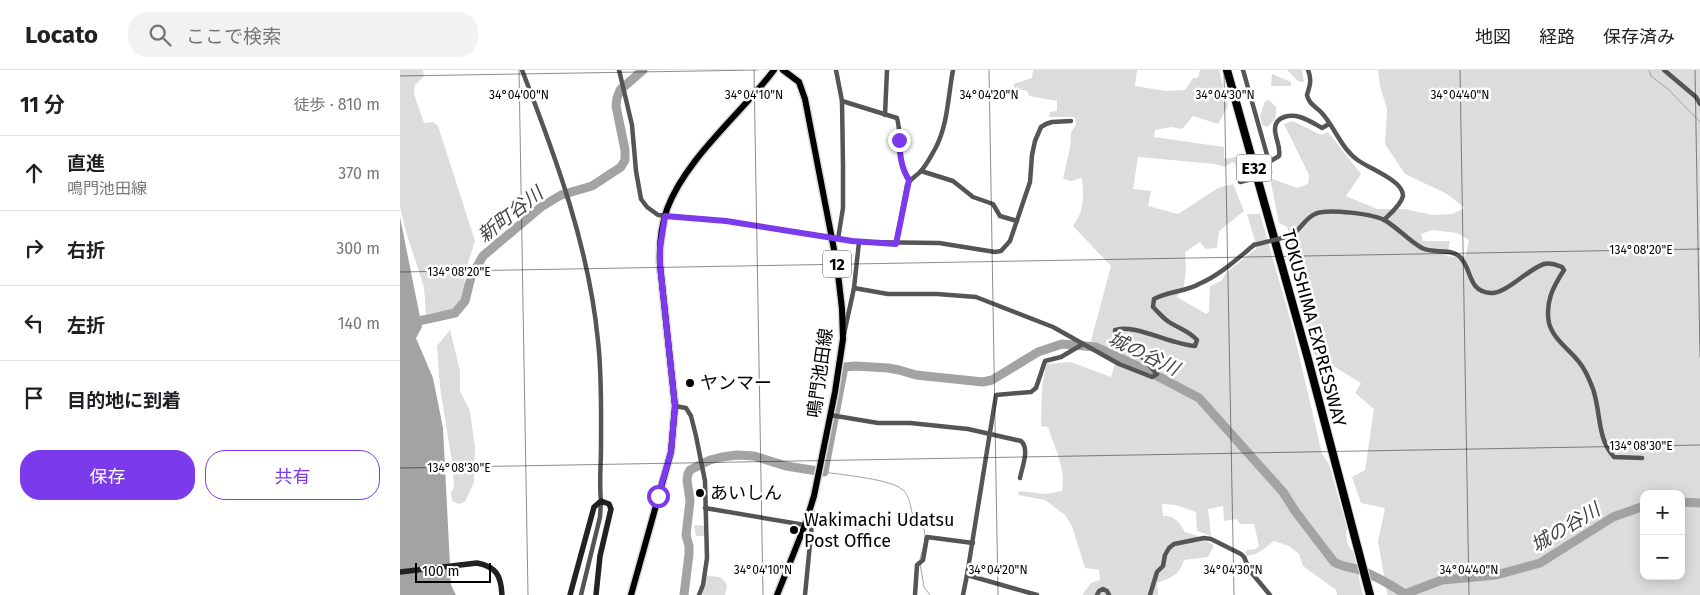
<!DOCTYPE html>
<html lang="ja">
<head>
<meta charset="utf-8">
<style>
  body { margin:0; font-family:"Fira Sans","Noto Sans JP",sans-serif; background:#f2f2f2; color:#202124 }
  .controls { position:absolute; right:15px; bottom:15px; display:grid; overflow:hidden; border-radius:10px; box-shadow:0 2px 12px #0003 }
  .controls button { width:45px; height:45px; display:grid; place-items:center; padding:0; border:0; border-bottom:1px solid #e0e0e0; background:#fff; color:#202124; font:25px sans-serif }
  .scale { position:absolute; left:15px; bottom:12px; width:76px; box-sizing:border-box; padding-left:5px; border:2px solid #000; border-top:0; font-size:14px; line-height:18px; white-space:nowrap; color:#000; -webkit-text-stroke:4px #fff; paint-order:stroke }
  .stop { position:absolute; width:15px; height:15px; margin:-11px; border:4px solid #7c3aed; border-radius:50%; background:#fff }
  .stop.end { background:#7c3aed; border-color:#fff; box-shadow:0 1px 5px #0008 }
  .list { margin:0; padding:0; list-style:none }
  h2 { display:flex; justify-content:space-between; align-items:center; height:65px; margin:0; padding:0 20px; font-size:21px }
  h2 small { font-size:16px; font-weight:400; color:#757577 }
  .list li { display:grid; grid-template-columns:32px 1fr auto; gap:15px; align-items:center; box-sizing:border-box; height:75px; padding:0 20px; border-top:1px solid #e0e0e0 }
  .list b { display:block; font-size:19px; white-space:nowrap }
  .list p { margin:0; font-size:16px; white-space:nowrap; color:#757577 }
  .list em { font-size:16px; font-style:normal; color:#757577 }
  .actions { display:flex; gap:10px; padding:15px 20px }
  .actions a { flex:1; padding:11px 0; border:1px solid #7c3aed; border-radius:20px; text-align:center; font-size:18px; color:#7c3aed }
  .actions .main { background:#7c3aed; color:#fff }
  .icon { flex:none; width:28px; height:28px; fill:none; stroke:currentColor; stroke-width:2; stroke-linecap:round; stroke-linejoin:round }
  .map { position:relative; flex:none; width:1300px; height:525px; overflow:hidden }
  header { display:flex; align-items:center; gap:30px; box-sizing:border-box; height:70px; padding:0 25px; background:#fff; border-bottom:1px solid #e0e0e0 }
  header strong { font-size:24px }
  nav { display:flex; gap:28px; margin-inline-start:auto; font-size:18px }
  .search { width:350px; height:45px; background:#f2f2f2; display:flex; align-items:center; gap:12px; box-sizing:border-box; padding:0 18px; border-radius:20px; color:#757577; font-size:19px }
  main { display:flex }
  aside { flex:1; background:#fff }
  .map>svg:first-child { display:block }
  .green { fill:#dcdcdc; fill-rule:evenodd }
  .water { fill:#a3a3a3 }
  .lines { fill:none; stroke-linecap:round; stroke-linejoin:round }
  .stream { stroke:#a3a3a3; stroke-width:1 }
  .river { stroke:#a3a3a3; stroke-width:9 }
  .primary-casing { stroke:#dbdbdb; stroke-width:9 }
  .motorway-casing { stroke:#dbdbdb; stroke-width:10 }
  .minor { stroke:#555; stroke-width:4.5 }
  .secondary { stroke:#222; stroke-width:5.5 }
  .primary { stroke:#000; stroke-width:6 }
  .motorway { stroke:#000; stroke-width:8 }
  .minor-bridge { stroke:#555; stroke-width:4.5 }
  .route { stroke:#7c3aed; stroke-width:6 }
  .ticks { fill:none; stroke:#000; stroke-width:1; stroke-opacity:0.45 }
  .poi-dot { fill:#000; stroke:#fff; stroke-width:2 }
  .labels { text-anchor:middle; stroke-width:5; stroke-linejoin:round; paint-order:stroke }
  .shield { fill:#fff; stroke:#4c4c4c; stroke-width:1 }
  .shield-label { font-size:16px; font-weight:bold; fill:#000 }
  .street-label { font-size:18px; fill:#000; stroke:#fff }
  .poi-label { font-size:18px; fill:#000; stroke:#fff; text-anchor:start }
  .water-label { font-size:19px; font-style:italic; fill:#444; stroke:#fff }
  .ticks-label { font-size:12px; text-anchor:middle; fill:#000; stroke:#fff; stroke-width:5; stroke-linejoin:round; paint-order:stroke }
</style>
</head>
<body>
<header>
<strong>Locato</strong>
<div class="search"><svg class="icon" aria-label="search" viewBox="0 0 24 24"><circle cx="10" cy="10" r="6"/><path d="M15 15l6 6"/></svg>ここで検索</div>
<nav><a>地図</a><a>経路</a><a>保存済み</a></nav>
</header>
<main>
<aside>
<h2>11 分<small>徒歩 · 810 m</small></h2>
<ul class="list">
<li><svg class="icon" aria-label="ahead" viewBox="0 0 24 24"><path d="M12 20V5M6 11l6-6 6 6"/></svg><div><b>直進</b><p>鳴門池田線</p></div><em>370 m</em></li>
<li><svg class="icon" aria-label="right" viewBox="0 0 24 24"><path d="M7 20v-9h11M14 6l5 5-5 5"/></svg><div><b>右折</b></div><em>300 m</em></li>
<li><svg class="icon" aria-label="left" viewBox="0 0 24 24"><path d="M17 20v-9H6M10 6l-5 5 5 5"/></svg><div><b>左折</b></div><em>140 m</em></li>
<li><svg class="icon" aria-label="arrive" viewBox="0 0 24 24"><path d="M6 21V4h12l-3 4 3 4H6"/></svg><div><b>目的地に到着</b></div></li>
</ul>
<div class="actions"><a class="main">保存</a><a>共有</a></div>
</aside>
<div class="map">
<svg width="1300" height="525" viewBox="0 0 1300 525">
  <rect width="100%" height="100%" fill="#fff"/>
  <!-- green -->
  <g class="green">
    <polygon points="0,0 23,0 24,6 15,15 14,24 24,53 33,52 38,56 75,171 64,206 65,215 61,229 52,240 26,244 24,217 6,162 0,137"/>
    <path d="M633,0H737L735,16L766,21L785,20L793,8H798L800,0H819L828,36L818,54L793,46L782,59L771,57L755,60L754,67L824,77V87L826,89L835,87L843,89L848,106L837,109L835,93L832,92L825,97L815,94L738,87L733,119L751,121L748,136L778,144L818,118L833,114L844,141L819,161L817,178L806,179L800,172L785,182L786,197L784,216L777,227L806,244L809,242L810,216L821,211L827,202L857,178L847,144H860L893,259L922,384L929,394L947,458C946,468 946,474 953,481L963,525H937L936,520L903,496L899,484L889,476L874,471L858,483L847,486L845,483L847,480L856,479L859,476L854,454H841L836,449L824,451L823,436L808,439L811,466L797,461L796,442L776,435L762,434L763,446C776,446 779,452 785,462C798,465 802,470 814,475L808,487L784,490C779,506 772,507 757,513L758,525H682L691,513L700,510L699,500L685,498L672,456L665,445L645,430L618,425L619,421L645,424L662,421C666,398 655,379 648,357L641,356L642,317L646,294L671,292L711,307L718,285L691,271L711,196L673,156C684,142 684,126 682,108L671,111L663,109L670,78L671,62L676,55L675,47H649L650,42L657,41V31L629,26L627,21L614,18V14L632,8Z"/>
    <polygon points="887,0 902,0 904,12 898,11"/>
    <path d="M978,0H1300V525H988L987,523L978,471L985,438L961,433L952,407L965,400L974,339L955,323L961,313L914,284L886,178L893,172L887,157L879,153L870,108L897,118L908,114L909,105L884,54L893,51L921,65L928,62L961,104L946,126L977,139H1005L1032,145L1052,144L1065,138L1047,124L1005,104L985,74L987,39L980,16ZM1032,160L1057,163L1069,170L1066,185L1055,187L1047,186L1050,171H1023L1021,164ZM1244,424H1281V506H1244Z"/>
    <polygon points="872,4 891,12 891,16 871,16"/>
    <path d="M869,30L876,37C877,47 875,51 867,57L862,55L860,46L865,31Z"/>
    <polygon points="50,260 60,301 60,321 70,341 75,377 74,412 65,432 59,434 52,431 51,423 54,417 52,392 40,317 37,276"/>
    <polygon points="296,455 305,456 305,466 296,466 294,456"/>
    <path d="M307,506C319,507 322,505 327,516L325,525H302Z"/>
  </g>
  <!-- water -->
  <polygon class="water" points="0,147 22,257 16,268 33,308 43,358 51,515 56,525 0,525"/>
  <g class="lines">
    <!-- stream -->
    <g class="stream">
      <polyline points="1249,0 1251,6 1269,20 1300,52"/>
      <path d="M424,402C441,405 496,409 505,422C511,430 510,439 514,448C515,452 519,453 522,456C529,465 522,480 520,489"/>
      <polyline points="520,493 524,517 530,525"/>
    </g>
    <!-- river -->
    <g class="river">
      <polyline points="0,255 55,243 65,231 71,207 83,186 141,137 161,125 192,116 221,97 225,90 225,80 216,36 217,28 220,20 243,0"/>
      <polyline points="1281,432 1300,433"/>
      <path d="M284,525L289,484V476L286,465L290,431L287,410L288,404L290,400L310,390L322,387L337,385L354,386L386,396L424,402L444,297L456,296L488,298L499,300L516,305L583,312L592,310L638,282L662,274L696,277L744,299L799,328L883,422L895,441L934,492C942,497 951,497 960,500C976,506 991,515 1005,524L1042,510L1096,505L1140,493L1213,447L1244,436"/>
    </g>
    <defs>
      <g id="primary">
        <path d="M231,525L271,382L275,336L260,195C259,176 261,157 267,139C286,88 341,44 374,0"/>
        <polyline points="377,525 405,455 414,426 435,322 443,269 442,239 437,195 405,29 399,12 383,0"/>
      </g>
      <polyline id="motorway" points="827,0 908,289 970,525"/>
    </defs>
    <!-- primary casing -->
    <use href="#primary" class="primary-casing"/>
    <!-- motorway casing -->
    <use href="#motorway" class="motorway-casing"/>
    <!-- minor -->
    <g class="minor">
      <path d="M122,0C156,88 189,177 198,271C202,306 201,342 201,378C201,395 199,413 201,431L200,447L181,525"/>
      <polyline points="219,0 232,55 236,101 241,129 247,137 258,145 326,151 459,172 539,173 595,182 601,181 610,171 630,112 632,85 635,71 641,57 646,54 652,52 671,51"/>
      <polyline points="436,0 442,31 443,96 443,138 438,169"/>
      <polyline points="843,0 869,92 870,103 864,106"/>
      <path d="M908,0C912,10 910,15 907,25C909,34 915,36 921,42C935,57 941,79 959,91C969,98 1004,111 1003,126C1001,135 990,144 984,150"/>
      <polyline points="1264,0 1296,27 1300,34"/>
      <path d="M442,31L497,48C503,69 495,90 509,110"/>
      <polyline points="485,45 487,0"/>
      <path d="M869,92L879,86C881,76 875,69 875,59C875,46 891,44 900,47C907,49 915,54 922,58L929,54"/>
      <polyline points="521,101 553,111 573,127 593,134 600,146 617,151"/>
      <path d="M890,166C901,160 904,149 915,144C927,138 975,144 986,151C999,159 1009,171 1022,178C1033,184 1049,178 1059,186C1073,198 1066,221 1091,223C1106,224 1128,199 1144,194C1150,192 1157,195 1162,197L1164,200C1153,217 1145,232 1149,253C1153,269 1170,280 1179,292C1185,299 1190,311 1193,319C1201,342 1197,369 1214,387L1242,388"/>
      <path d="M496,174L507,115C510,109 515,107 520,102C526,96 531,86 535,79C548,55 548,26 553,0"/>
      <path d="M454,218L488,224H537L576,227L653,257L719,294L752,307L757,304L741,286L716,266L715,260C733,253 772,275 795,276L797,270C789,261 778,258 769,252C763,248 758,242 753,237L754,229C769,221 785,222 799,214C820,205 837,189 854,175"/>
      <polyline points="444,264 454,218 459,172"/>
      <polyline points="275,336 286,338 291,346 296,366 305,411 307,488 303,515 299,525"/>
      <path d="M430,345L478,353H510L568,359L621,371C630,379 622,397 620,408"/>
      <polyline points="305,438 405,455"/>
      <polyline points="567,505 637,525"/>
      <polyline points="405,525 413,443 409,443"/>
      <polyline points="515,525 517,495 523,490 527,467 573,473"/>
      <polyline points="563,525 567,505 596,325 631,322 636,318 645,291 661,287 683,274"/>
      <polyline points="697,525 699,521 703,519 707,521 709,525"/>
      <polyline points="750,525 757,502 763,496 765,485 769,478 774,474 804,468 811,469 841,484 844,487 850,501 870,525"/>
    </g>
    <!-- secondary -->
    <g class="secondary">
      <path d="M0,502L77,493C97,497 101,506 102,525"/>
      <polyline points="170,525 194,437 201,431 209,434 211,439 200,486 196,525"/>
    </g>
    <!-- primary -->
    <use href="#primary" class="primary"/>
    <!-- motorway -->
    <use href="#motorway" class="motorway"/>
    <!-- minor-bridge -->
    <g class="minor-bridge">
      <polyline points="840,112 864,106"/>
      <polyline points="854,175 890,166"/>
    </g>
  </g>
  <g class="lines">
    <!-- route -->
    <path class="route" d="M258,426L271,382L275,336L260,195V178L265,146L326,151L452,171L496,174L509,110C501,98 500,85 499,70"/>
  </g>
  <!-- ticks -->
  <path class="ticks" d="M119,0L128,525M354,0L363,525M589,0L598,525M824,0L834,525M1060,0L1069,525M1295,0L1300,287M0,6L358,0M0,202L1300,179M0,398L1300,375"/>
  <!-- markers -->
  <g class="poi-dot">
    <circle cx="290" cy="313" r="5"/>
    <circle cx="300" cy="423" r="5"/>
    <circle cx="394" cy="460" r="5"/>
  </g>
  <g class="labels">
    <!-- shield labels -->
    <g class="shield">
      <rect x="836.5" y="84.5" width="35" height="27" rx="4"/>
      <rect x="423" y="180.5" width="28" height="27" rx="4"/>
    </g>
    <g class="shield-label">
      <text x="854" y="104">E32</text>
      <text x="437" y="200">12</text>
    </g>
    <!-- street labels -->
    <g class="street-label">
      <text transform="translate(914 258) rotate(75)" y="6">TOKUSHIMA EXPRESSWAY</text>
      <text transform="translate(420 303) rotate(-82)" y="6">鳴門池田線</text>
    </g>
    <!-- poi labels -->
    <g class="poi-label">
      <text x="300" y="319">ヤンマー</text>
      <text x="310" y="429">あいしん</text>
      <text x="404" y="456">Wakimachi Udatsu<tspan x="404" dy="21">Post Office</tspan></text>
    </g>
    <!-- water labels -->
    <g class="water-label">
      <text transform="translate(110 144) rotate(-38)" y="7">新町谷川</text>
      <text transform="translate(744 283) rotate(26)" y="7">城の谷川</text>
      <text transform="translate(1165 457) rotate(-31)" y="7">城の谷川</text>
    </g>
  </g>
  <g class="ticks-label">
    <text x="119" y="29">34°04'00"N</text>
    <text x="354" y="29">34°04'10"N</text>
    <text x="589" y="29">34°04'20"N</text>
    <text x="825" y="29">34°04'30"N</text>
    <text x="1060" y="29">34°04'40"N</text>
    <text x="1241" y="184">134°08'20"E</text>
    <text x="59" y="206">134°08'20"E</text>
    <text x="1241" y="380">134°08'30"E</text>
    <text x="59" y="402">134°08'30"E</text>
    <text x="363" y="504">34°04'10"N</text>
    <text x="598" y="504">34°04'20"N</text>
    <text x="833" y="504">34°04'30"N</text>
    <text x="1069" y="504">34°04'40"N</text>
  </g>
</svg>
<div class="controls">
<button>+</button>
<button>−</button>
</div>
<div class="scale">100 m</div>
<div class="stop" style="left:258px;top:426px"></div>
<div class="stop end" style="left:499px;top:70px"></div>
</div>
</main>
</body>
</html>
